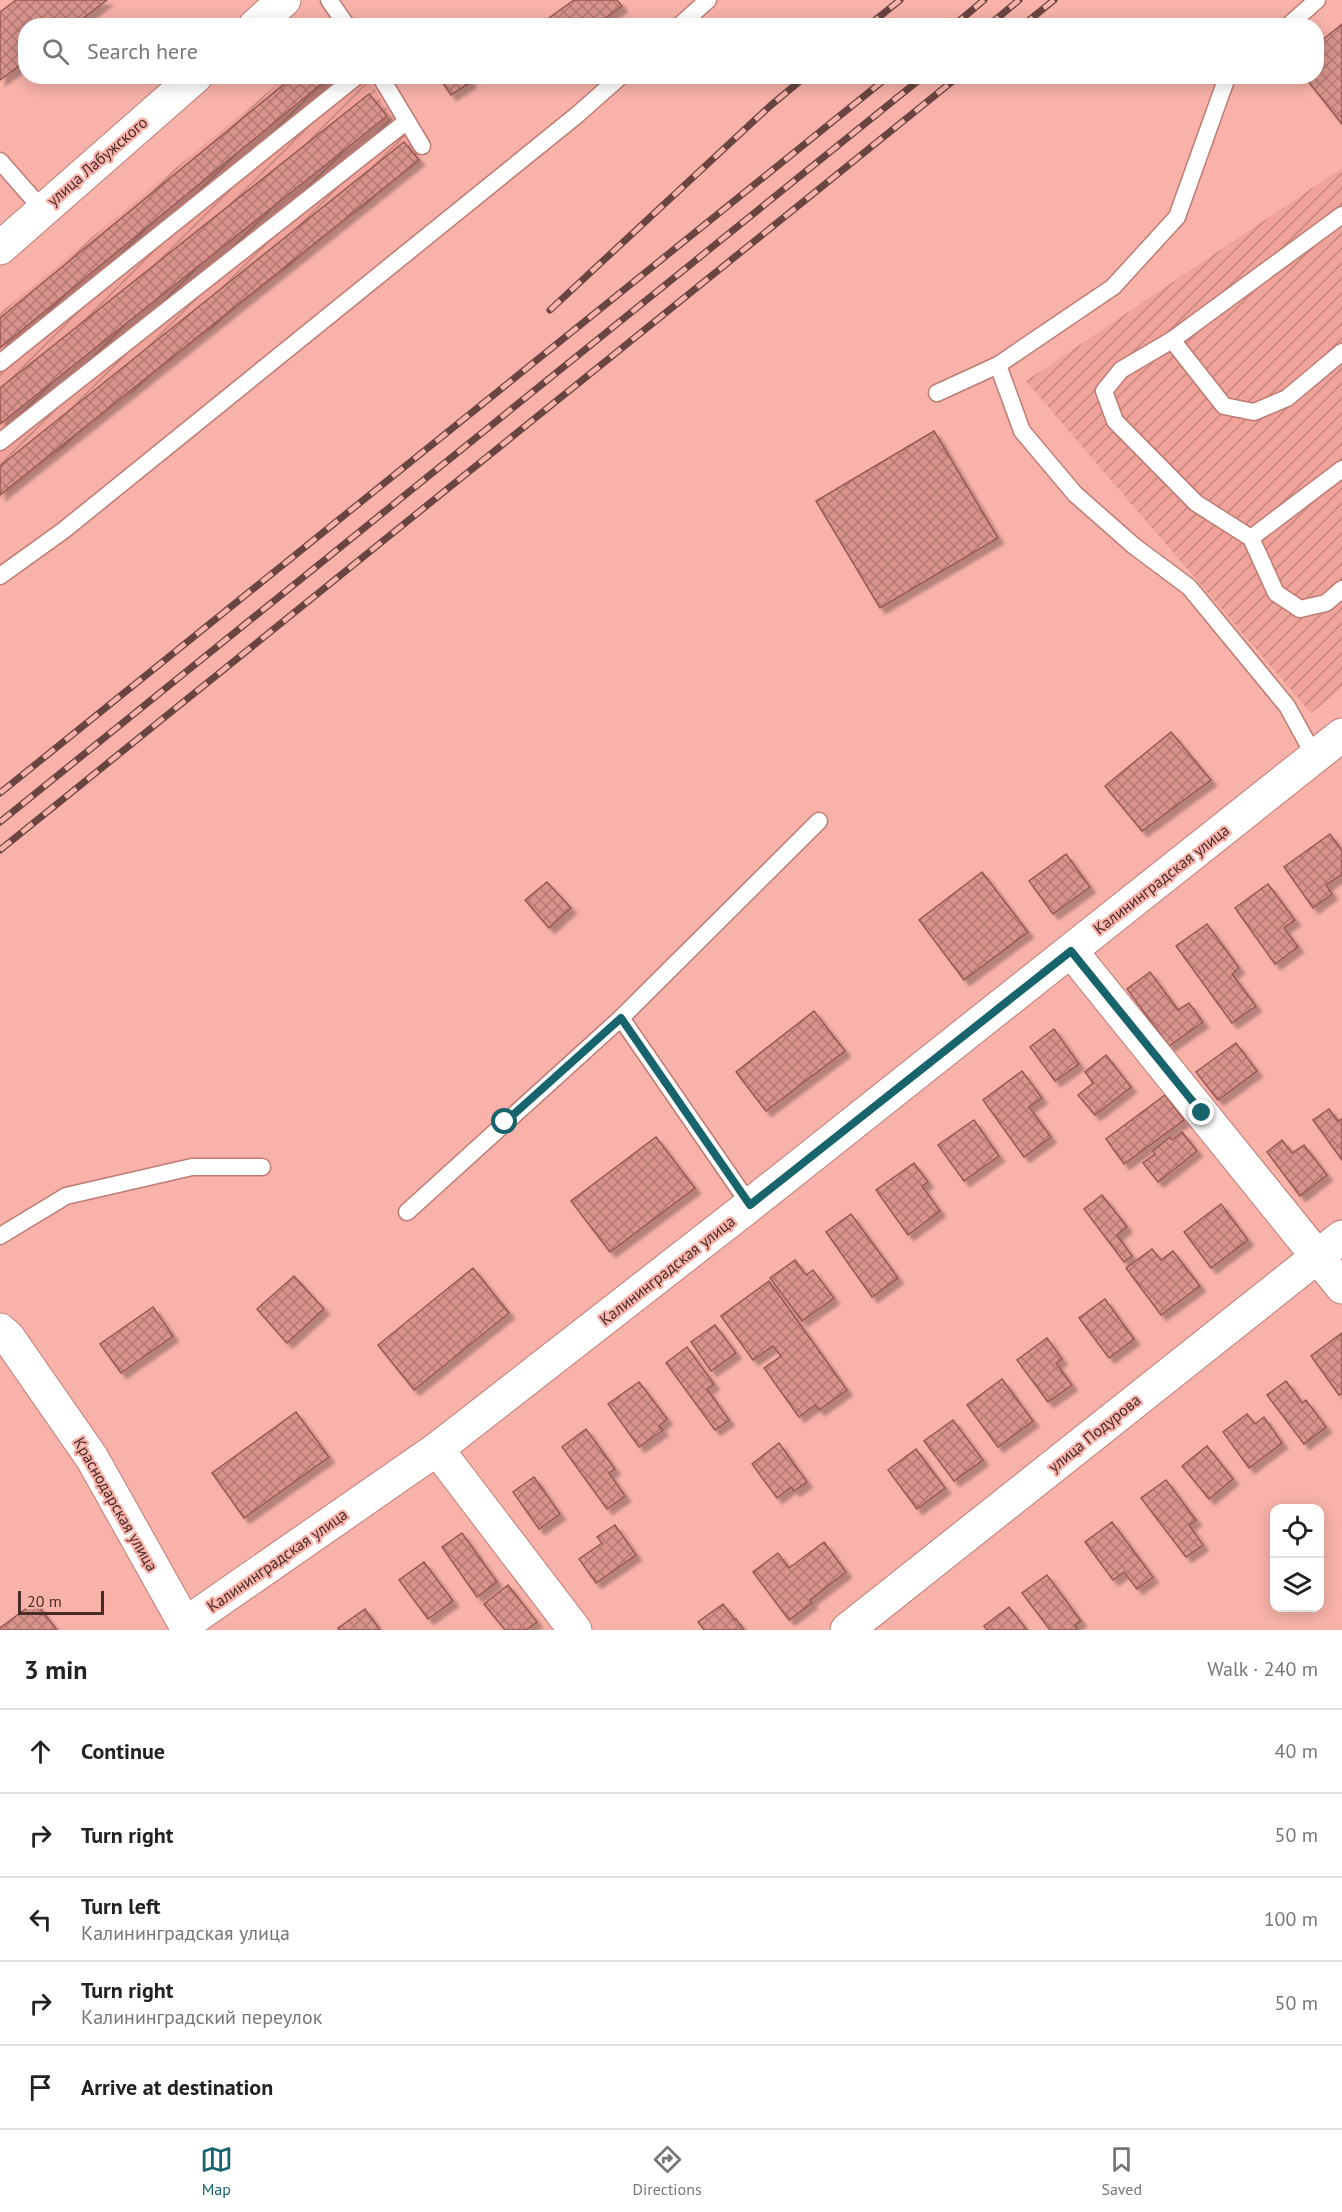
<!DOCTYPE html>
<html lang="en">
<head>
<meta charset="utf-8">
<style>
  body { margin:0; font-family:"PT Sans",sans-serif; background:#f2f2f2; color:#222 }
  .controls { position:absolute; right:18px; bottom:18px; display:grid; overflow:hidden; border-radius:12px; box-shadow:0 3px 15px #0003 }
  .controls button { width:54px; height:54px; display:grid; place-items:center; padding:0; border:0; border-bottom:2px solid #e0e0e0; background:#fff; color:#222; font:30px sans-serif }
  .scale { position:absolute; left:18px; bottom:15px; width:86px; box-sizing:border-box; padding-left:6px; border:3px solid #482c29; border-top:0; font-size:16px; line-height:21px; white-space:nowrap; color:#482c29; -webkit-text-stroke:4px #f8b2a9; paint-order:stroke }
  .stop { position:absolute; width:18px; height:18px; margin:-14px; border:4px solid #18646d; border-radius:50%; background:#fff }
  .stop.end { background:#18646d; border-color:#fff; box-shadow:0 2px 6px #0008 }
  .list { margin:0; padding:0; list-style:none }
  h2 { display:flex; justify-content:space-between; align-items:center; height:78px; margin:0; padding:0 24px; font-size:26px }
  h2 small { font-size:20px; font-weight:400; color:#767676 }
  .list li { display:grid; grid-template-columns:39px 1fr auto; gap:18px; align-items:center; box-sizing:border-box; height:84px; padding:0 24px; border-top:2px solid #e0e0e0 }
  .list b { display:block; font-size:22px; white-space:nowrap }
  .list p { margin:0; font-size:20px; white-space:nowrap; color:#767676 }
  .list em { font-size:20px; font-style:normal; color:#767676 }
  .icon { flex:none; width:33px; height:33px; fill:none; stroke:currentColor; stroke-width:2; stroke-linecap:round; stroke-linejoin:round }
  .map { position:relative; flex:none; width:1342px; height:1630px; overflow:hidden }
  .search { position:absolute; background:#fff; box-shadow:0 3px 15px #0003; left:18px; right:18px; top:18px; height:66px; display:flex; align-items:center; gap:15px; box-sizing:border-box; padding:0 21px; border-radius:24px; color:#767676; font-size:22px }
  .sheet { height:498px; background:#fff }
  nav { display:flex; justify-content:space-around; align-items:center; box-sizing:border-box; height:84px; border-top:2px solid #e0e0e0; background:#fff; font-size:16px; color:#767676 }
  nav a { display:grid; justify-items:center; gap:3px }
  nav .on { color:#18646d }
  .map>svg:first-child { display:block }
  .industrial { fill:url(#industrial-furrows) }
  .building { fill:url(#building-cross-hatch); stroke:#985952; stroke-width:1.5; filter:url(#shadow) }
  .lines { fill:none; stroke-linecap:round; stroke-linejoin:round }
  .lane-casing { stroke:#be7b74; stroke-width:19 }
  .street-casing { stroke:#be7b74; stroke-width:35 }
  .secondary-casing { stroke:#be7b74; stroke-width:35 }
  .lane { stroke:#fff; stroke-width:16 }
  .street { stroke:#fff; stroke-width:33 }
  .secondary { stroke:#fff; stroke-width:33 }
  .rail-casing { stroke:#694541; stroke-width:7 }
  .rail { stroke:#f8b2a9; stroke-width:4.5; stroke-dasharray:14; stroke-linecap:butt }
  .route { stroke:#18646d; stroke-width:8 }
  .labels { text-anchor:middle; stroke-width:4.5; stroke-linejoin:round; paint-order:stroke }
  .street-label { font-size:16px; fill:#482c29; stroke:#f8b2a9 }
</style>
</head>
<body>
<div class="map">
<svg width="1342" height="1630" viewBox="0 0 1342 1630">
  <defs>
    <pattern id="industrial-furrows" width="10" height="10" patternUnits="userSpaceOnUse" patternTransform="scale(1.5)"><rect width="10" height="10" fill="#efa39a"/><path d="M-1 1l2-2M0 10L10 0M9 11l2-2" fill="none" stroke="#c4857e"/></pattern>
    <pattern id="building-cross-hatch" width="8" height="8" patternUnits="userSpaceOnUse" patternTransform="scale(1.5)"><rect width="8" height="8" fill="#d8948c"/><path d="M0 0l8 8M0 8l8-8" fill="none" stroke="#b17972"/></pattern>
    <filter id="shadow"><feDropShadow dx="5.5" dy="5.5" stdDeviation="1.5" flood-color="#0004"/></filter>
  </defs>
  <rect width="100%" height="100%" fill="#f8b2a9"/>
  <!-- industrial -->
  <g class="industrial">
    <polygon points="286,77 367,77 421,161 0,499 0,313"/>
    <polygon points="1342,168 1342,688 1311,713 1026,381"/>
  </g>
  <!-- building -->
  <g class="building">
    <polygon points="16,0 107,0 73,26 26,26 26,61 0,80 0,12"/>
    <polygon points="574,0 617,0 622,6 595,26 538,26"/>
    <polygon points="1342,24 1342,124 1304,76 1316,76 1316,45"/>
    <polygon points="294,76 331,76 0,348 0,318"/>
    <polygon points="438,76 467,76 471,82 451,95"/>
    <polygon points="369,94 387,116 0,424 0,388"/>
    <polygon points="404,142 419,160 0,495 0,466"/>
    <polygon points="934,431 998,538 880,608 816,501"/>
    <polygon points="1171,732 1211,780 1142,831 1105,786"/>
    <polygon points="1330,834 1342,851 1342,874 1326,885 1332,894 1313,908 1284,867"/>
    <polygon points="1066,854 1090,887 1053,914 1029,881"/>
    <polygon points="982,872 1028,932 964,980 919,920"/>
    <polygon points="547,882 571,908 549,928 525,900"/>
    <polygon points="1268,884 1295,920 1284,928 1298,947 1275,964 1235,908"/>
    <polygon points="1207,924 1239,968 1232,974 1256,1006 1232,1023 1176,946"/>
    <polygon points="1150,972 1178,1010 1189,1003 1203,1022 1169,1046 1127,989"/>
    <polygon points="814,1011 845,1051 766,1111 736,1072"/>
    <polygon points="1054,1029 1079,1064 1055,1081 1030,1047"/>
    <polygon points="1236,1043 1257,1071 1218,1100 1196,1072"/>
    <polygon points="1106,1055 1131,1087 1095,1115 1078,1095 1093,1083 1085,1072"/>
    <polygon points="1022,1071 1042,1098 1029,1107 1051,1137 1024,1157 983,1100"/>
    <polygon points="1165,1095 1184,1120 1124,1164 1106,1139"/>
    <polygon points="1329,1109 1338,1121 1342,1119 1342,1160 1313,1120"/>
    <polygon points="974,1120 999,1156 964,1181 938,1145"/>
    <polygon points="1182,1132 1197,1151 1158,1182 1143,1163 1155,1154 1153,1151 1170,1137 1172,1140"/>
    <polygon points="656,1137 695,1188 610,1252 571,1201"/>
    <polygon points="1282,1140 1292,1153 1304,1145 1327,1175 1300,1196 1267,1152"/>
    <polygon points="914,1163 928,1182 922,1186 940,1211 908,1235 876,1190"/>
    <polygon points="1102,1195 1127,1227 1117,1235 1132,1256 1124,1262 1084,1209"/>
    <polygon points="1221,1204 1248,1240 1211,1268 1184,1232"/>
    <polygon points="851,1214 898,1278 872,1297 826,1232"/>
    <polygon points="1152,1249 1161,1260 1173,1251 1200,1286 1161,1315 1126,1268"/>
    <polygon points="795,1260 806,1275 813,1270 834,1298 802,1321 770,1278"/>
    <polygon points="473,1268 509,1313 414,1390 378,1345"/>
    <polygon points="294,1276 324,1309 287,1343 257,1309"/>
    <polygon points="769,1281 847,1390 819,1410 815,1405 799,1417 764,1368 781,1356 773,1346 753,1360 721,1316"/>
    <polygon points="1105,1299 1134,1339 1109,1358 1079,1318"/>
    <polygon points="153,1307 173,1336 121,1373 100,1344"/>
    <polygon points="715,1325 736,1353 711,1371 691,1342"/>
    <polygon points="1342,1333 1342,1393 1339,1395 1311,1356"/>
    <polygon points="1047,1338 1062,1359 1056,1363 1072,1385 1048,1402 1017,1360"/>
    <polygon points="687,1347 714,1384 707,1389 729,1420 715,1430 666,1363"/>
    <polygon points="1002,1379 1033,1421 998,1447 967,1405"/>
    <polygon points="1286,1381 1302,1403 1306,1400 1326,1427 1304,1444 1267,1395"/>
    <polygon points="639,1382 667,1419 659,1426 663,1430 639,1447 608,1404"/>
    <polygon points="296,1412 329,1457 244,1518 212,1473"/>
    <polygon points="1247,1414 1255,1424 1264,1417 1282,1443 1249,1468 1223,1432"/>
    <polygon points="953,1420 983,1460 954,1481 924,1441"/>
    <polygon points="586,1429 615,1469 609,1473 625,1496 607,1509 562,1447"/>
    <polygon points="779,1443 807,1482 794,1491 791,1487 777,1498 752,1464"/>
    <polygon points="1207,1446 1233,1479 1209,1499 1182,1466"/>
    <polygon points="916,1449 945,1488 917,1509 888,1470"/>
    <polygon points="534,1477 560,1514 539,1529 513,1492"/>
    <polygon points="1166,1480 1196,1520 1189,1525 1203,1545 1186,1557 1141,1498"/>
    <polygon points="1112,1522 1153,1577 1137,1589 1124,1572 1113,1580 1085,1542"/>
    <polygon points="615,1525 636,1555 596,1583 579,1559 602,1543 597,1537"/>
    <polygon points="462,1533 497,1582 477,1597 442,1547"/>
    <polygon points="824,1542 846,1572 810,1600 812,1603 789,1620 753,1572 778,1553 789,1568"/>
    <polygon points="424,1562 453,1601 428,1619 399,1580"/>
    <polygon points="1047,1575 1081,1621 1075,1625 1078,1630 1050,1630 1022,1593"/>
    <polygon points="508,1585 537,1622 526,1630 505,1630 484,1604"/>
    <polygon points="35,1602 57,1630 0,1630 0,1628"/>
    <polygon points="723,1604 735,1620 736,1619 744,1630 704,1630 698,1622"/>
    <polygon points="1009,1607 1027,1630 987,1630 984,1626"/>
    <polygon points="365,1609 380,1630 339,1630 338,1628"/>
  </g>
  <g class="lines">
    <defs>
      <g id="lane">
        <polyline points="329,0 347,26"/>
        <polyline points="679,26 708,0"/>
        <polyline points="1288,26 1317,0"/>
        <polyline points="380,76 422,146"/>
        <polyline points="1229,76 1226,80 1177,217 1113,287 998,365 1022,431 1075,494 1134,546 1189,587 1287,706 1315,757"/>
        <polyline points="0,161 42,209"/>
        <polyline points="1342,215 1172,340 1121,370 1104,391 1115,421 1196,503 1251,538 1276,593 1300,609 1326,603 1342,589"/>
        <polyline points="1172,340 1224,406 1254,412 1287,398 1342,352"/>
        <polyline points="0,363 357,76"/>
        <polyline points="937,393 998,365"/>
        <polyline points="0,442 407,121"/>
        <polyline points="1251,538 1342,469"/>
        <polyline points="0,576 64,530 577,115 621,76"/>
        <polyline points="750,1205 621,1018 819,821"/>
        <polyline points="407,1212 621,1018"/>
        <polyline points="0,1236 66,1196 192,1167 262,1167"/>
      </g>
      <g id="street">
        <polyline points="1071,951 1342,1287"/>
        <polyline points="437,1449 575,1630"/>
        <polyline points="847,1630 1342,1237"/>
      </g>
      <g id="secondary">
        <polyline points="255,26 284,0"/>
        <polyline points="0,248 196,76"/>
        <polyline points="0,1330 8,1337 92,1458 185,1624 437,1449 750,1205 1342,735"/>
      </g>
    </defs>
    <!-- lane casing -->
    <use href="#lane" class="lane-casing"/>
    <!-- street casing -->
    <use href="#street" class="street-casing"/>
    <!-- secondary casing -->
    <use href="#secondary" class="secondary-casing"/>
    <!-- lane -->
    <use href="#lane" class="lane"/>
    <!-- street -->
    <use href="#street" class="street"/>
    <!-- secondary -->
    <use href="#secondary" class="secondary"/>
    <defs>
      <g id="rail">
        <polyline points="868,26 900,0"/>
        <polyline points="953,26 984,0"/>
        <polyline points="988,26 1019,0"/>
        <polyline points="1022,26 1054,0"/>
        <polyline points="550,310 770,106 806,76"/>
        <polyline points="0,793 889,76"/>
        <polyline points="0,822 924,76"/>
        <polyline points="0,850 959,76"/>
      </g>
    </defs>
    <!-- rail casing -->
    <use href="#rail" class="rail-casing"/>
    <!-- rail -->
    <use href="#rail" class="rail"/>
  </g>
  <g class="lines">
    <!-- route -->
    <polyline class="route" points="505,1122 621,1018 750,1205 1071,951 1202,1113"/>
  </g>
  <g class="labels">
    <!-- street labels -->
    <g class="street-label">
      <text transform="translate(97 161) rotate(-41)" y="6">улица Лабужского</text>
      <text transform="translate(1161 879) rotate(-38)" y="6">Калининградская улица</text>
      <text transform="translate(667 1270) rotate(-38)" y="6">Калининградская улица</text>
      <text transform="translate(1094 1433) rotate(-39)" y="6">улица Подурова</text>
      <text transform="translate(116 1504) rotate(60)" y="6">Краснодарская улица</text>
      <text transform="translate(277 1560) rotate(-35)" y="6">Калининградская улица</text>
    </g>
  </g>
</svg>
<div class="controls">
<button><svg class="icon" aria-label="locate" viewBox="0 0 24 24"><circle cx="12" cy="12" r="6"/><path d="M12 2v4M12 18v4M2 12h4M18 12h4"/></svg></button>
<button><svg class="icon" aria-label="layers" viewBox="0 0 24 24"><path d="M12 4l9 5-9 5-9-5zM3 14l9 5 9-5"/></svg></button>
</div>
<div class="scale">20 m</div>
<div class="stop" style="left:505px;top:1122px"></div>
<div class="stop end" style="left:1202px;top:1113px"></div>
<div class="search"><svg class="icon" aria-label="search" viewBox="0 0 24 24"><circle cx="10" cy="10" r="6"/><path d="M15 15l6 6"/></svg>Search here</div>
</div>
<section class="sheet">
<h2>3 min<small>Walk · 240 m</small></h2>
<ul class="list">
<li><svg class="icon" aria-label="ahead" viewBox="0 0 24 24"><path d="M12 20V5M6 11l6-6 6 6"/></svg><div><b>Continue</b></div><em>40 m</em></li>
<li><svg class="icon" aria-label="right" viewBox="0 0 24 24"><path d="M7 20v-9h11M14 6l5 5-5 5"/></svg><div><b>Turn right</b></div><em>50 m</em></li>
<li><svg class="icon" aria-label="left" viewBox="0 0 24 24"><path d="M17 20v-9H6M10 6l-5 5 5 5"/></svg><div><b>Turn left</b><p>Калининградская улица</p></div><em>100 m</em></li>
<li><svg class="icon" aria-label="right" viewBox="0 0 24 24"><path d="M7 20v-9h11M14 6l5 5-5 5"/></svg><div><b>Turn right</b><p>Калининградский переулок</p></div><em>50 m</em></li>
<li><svg class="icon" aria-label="arrive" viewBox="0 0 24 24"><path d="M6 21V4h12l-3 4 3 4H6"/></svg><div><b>Arrive at destination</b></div></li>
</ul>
</section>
<nav>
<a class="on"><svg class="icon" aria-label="map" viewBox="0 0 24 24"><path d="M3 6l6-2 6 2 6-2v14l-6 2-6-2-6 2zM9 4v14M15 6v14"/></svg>Map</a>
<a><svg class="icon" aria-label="directions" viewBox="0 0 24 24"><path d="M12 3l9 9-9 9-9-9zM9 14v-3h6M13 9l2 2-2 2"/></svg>Directions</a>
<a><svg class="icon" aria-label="saved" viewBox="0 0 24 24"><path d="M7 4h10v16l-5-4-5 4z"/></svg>Saved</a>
</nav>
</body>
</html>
